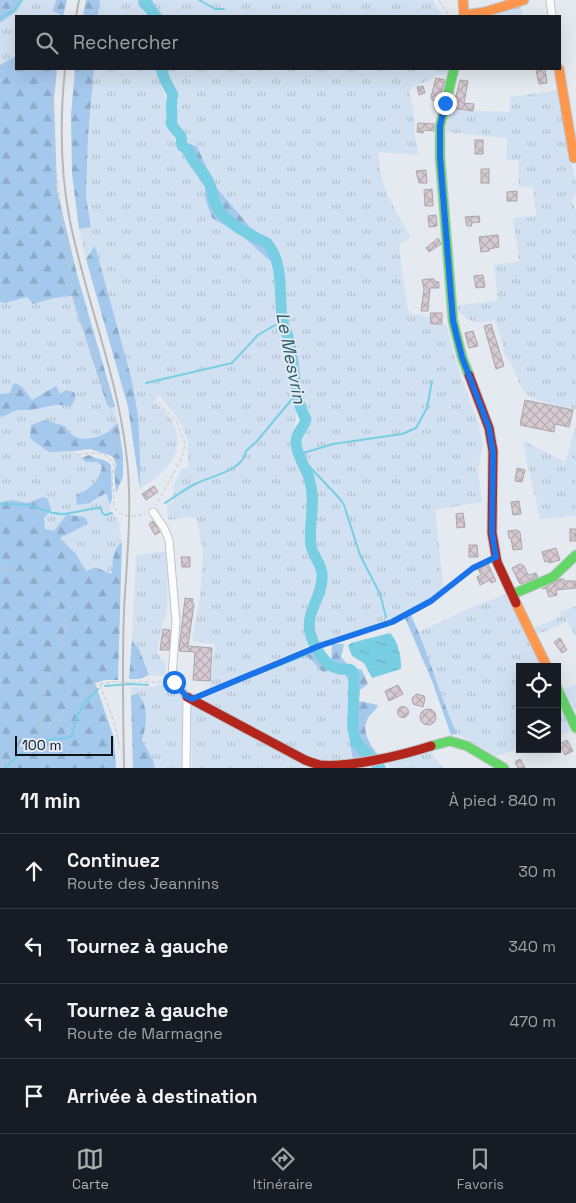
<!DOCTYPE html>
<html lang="fr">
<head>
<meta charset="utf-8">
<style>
  body { margin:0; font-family:"Space Grotesk",sans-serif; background:#20242c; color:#f1f3f6 }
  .controls { position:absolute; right:15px; bottom:15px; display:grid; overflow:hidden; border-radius:0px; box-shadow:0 5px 20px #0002 }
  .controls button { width:45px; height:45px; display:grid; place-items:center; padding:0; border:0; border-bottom:1px solid #363941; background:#171b24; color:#f1f3f6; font:25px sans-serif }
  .scale { position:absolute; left:15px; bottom:12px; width:98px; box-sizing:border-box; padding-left:5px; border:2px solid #0f1216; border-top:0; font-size:14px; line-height:18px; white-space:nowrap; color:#0f1216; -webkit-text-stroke:4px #e1eaf4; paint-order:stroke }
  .stop { position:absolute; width:15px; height:15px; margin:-11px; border:4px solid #1a73e8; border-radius:50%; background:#fff }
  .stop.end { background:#1a73e8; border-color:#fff; box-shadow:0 1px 5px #0008 }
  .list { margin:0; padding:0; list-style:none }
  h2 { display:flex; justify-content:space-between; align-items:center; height:65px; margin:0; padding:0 20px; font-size:21px }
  h2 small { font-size:16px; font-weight:400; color:#9ea1a6 }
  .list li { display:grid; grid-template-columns:32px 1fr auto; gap:15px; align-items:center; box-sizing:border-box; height:75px; padding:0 20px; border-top:1px solid #363941 }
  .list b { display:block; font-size:19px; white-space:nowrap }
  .list p { margin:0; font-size:16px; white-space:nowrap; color:#9ea1a6 }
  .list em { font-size:16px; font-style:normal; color:#9ea1a6 }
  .icon { flex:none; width:28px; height:28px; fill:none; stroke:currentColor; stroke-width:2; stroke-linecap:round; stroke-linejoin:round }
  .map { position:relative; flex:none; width:576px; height:768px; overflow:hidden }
  .search { position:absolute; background:#171b24; box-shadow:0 5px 20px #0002; left:15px; right:15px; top:15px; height:55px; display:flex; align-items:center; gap:12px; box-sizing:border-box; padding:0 18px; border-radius:0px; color:#9ea1a6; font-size:19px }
  .sheet { height:365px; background:#171b24 }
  nav { display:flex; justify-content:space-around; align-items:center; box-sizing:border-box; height:70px; border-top:1px solid #363941; background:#171b24; font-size:14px; color:#9ea1a6 }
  nav a { display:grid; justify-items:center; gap:2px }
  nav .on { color:#adb0b3 }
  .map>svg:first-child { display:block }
  .grass { fill:url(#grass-tufts) }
  .forest { fill:url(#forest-firs) }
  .water { fill:url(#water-ripples) }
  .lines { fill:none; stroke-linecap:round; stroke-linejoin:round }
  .stream { stroke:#78cee2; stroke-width:2 }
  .river { stroke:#78cee2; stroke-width:11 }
  .building { fill:url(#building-cross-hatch); stroke:#a7a7ab }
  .street-casing { stroke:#c1c5c9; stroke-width:9 }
  .fast-casing { stroke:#c1c5c9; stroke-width:11 }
  .slow-casing { stroke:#c1c5c9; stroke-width:11 }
  .jam-casing { stroke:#c1c5c9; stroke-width:11 }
  .path { stroke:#c7c9cb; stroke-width:1; stroke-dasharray:4 2.5; stroke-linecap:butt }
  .street { stroke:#fbfcfd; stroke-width:7 }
  .fast { stroke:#63d668; stroke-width:9 }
  .slow { stroke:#ff974d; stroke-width:9 }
  .jam { stroke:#b3261e; stroke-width:9 }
  .rail { stroke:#b6b8ba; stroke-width:2 }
  .route { stroke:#1a73e8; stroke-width:6 }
  .labels { text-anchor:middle; stroke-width:4; stroke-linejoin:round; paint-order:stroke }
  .water-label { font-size:18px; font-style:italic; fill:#295b67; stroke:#e1eaf4 }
</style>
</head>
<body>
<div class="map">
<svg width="576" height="768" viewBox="0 0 576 768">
  <defs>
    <pattern id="grass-tufts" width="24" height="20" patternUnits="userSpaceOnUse" patternTransform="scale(1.25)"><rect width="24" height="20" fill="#d2e1f1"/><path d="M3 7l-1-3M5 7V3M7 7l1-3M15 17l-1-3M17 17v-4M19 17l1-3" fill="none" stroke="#b3c0ce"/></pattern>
    <pattern id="forest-firs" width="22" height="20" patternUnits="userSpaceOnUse" patternTransform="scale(1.25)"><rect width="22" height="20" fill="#a5c8ed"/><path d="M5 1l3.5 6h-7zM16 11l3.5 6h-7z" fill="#8dabca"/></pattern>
    <pattern id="water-ripples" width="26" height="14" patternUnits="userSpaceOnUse" patternTransform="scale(1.25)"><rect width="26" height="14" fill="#78cee2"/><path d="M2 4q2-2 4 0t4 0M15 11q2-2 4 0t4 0" fill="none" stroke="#67b0c1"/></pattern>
    <pattern id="building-cross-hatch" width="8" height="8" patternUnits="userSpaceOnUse" patternTransform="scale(1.25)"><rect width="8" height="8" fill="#d8cad2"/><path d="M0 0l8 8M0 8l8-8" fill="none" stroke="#b8acb4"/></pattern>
  </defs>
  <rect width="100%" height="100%" fill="#e5eaf0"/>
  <!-- grass -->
  <g class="grass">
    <polygon points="23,0 56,0 53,11 63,16 16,16 16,56 0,65 0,23 17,11"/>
    <polygon points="100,0 138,0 138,5 150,16 98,16"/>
    <polygon points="152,0 433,0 442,16 163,16"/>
    <polygon points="521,4 523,16 497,16 497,12"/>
    <path d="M94,69H157L169,111L168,127L184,157L205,187V198L212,218L240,234L269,260L275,275V306L283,332L288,343L295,408C299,420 292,429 293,442C296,463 309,483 311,505C311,515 305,525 306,535C308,550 321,562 320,578C319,586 316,590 313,596C305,612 306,628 310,645L209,690L215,644L192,641L200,597L203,551L196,517L168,520L167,504L174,501L173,487L182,468H188V440L179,420L159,395L154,401C159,406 165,411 170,417C174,423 176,429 177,435C181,461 159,476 140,489V455L138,415L95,246L86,259L79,229L91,227L86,197L88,136Z"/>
    <path d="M166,69H449L447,75H434L432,79L414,86L409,91L414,113V131L419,155L379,152C378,185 395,210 411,237L399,245L407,307L411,313L429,317L431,325L446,324L459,371L478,422L483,444L478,472L482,502L435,510L443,587C416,614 353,637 316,643L314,626L324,583V569L315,546L312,532L316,498L312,475L299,445L310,421L302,405L296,349L285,319L284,291L281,259L277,248L250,227L215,186L197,146L185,143V134L176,125C178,118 178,95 174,88C170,81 167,77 166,69Z"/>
    <path d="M559,90L570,159L576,180V192L572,201L576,211V410C563,407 531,402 524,391C516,379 514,363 503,353L504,349L495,320C475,325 474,323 458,312L457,306L498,300L494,265L519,261L513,218L536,216L533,187H519L518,160H506L507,138L446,132L449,110L510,112V97Z"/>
    <path d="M72,296L107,405L111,408L115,406L118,423C114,426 110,431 106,433C91,441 73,442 65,426L45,420L31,433L30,437L33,441L49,452L75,451L86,462H97L102,466C98,483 90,489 76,495L78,505L106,493L112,513L118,518L122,542C112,549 113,563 112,574L96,567L86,571L76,554L60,538L88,524L60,523L54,531L45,529L43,497L27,503L12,500L0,502V302L5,303L28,297L33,304L54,298Z"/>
    <polygon points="576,425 576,516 540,519 522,440 565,462"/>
    <polygon points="168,551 167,612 163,621 157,653 166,664 165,676 149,675 139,649 132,640 136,555"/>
    <polygon points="507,594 541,667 520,667 520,749 496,756 457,734 449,718 419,632 470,608"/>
    <polygon points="576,606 576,637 567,622 539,634 534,628 561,616 559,612"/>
    <polygon points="306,655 314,662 346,674 349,682 347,724 353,760 333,763 318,761 202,700 201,697"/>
    <polygon points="160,684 175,689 182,699 182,768 155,768 153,760 142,740 146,725 131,696 131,687 154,687"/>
    <polygon points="576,684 576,711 563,689"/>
    <polygon points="557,700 572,731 557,736"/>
    <polygon points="194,704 319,768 192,768 191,707"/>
    <polygon points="430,751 443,768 391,768 387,763"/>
  </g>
  <!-- forest -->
  <g class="forest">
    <polygon points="0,0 23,0 17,11 0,23"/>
    <polygon points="56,0 67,0 63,16 53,11"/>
    <polygon points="86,0 100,0 98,16 83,16"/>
    <polygon points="138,0 152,0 163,16 150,16 138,5"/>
    <polygon points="16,56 16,69 57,69 54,99 57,190 77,274 115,406 111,408 107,405 72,296 54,298 33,304 27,297 5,303 0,302 0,65"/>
    <polygon points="75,69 94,69 88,136 86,197 91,227 79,229 72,174 71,115"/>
    <polygon points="185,143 197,146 215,186 250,227 277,248 281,259 269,260 240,234 212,218 205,198 205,187 184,157 179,146"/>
    <polygon points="95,246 131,377 138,415 140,455 140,489 128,407 86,259"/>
    <path d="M16,383L22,387L32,400L56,386L60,394L66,390L74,392L76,397L71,407C57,402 44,408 31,410C25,410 20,409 15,411C9,413 6,416 0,417V394L10,393L13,384Z"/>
    <path d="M45,420L65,426C73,442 91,441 106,433C110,431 114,426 118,423L123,455V477L116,493L114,472L116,465L115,460L112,456L90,449L75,451L49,452L33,441L30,437L31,425Z"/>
    <path d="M89,455C96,460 105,458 111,465L112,499L110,505L106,493L89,503L77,505L76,495C90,489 99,482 102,466L97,462H86L81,458Z"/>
    <path d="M43,497L48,499L51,510L44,518L45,529L54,531L67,514L86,518L88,524L60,538L76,554L86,571L96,567L104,571L112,574C113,562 112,549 122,542L118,680H105L95,683L114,738L116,768H0V502L12,500L27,503Z"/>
    <path d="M411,615C429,653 439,695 457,734L451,735L432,681L405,618Z"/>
    <polygon points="132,640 139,649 149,675 140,679 129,679"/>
    <path d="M332,644H344L341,657L349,666L362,670L368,684L360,690L359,701L378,705C376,711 371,713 368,718C361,730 370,746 378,754L353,760L347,724L349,682L345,674L331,670L323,672L306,655L314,651L331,669Z"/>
    <path d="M138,694C149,708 147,724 142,740L153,760L155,768H133L131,696Z"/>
  </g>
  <!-- water -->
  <path class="water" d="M390,633C398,640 402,659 401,669L372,678L364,663L352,656L348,646L351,643Z"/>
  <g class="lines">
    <!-- stream -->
    <g class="stream">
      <polyline points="199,0 215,9 224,9"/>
      <polyline points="0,19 15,9 22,0"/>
      <polyline points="146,383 232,363 258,335 282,321"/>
      <polyline points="300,454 333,444 402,434 416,428 427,408 432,381"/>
      <polyline points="302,462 308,465 340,499 344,505 360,555 380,594 386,617"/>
      <path d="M165,503C175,497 185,489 195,484C211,476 243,471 246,451L257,441L297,393"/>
      <path d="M0,504C10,505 22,503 32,506C42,509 50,514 62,514C75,513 90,508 101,508L102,513L105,515L112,513"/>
      <polyline points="105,686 130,684 148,685"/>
      <polyline points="200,697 308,654 317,649"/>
      <path d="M5,768C16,755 36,742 53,739C60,737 65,741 72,736L76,719L84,703L98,689"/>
    </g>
    <!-- river -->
    <g class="river">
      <polyline points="145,0 145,3 155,16"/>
      <path d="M161,69L165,80L173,95C169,105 174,113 171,123L174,128L181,136L182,146L189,150C190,161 202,169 207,179C213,188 211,192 214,201C222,222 248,234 267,243C284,263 279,294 282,318C283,326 287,332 289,340C296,365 292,396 306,419C304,428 296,432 296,442C296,455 306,467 309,478C317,503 308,522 311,546C313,556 321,563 322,574C324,596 303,614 311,636C315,648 326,668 340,669C344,670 347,668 351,670L354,674L353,729L356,742L380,768"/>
    </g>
  </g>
  <!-- building -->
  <g class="building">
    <polygon points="545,69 547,83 539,84 536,70"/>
    <polygon points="436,78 445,80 439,101 432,100 431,97"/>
    <polygon points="460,80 468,81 464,103 474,104 473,111 451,108 454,96 456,96"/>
    <polygon points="423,86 425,93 419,95 417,87"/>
    <polygon points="418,123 434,124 434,131 424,130 423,133 417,132"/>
    <rect x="475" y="140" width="8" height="14"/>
    <rect x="481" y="169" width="8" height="14"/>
    <polygon points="426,170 427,183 419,183 416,171"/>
    <polygon points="432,189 433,206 425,206 424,190"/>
    <polygon points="517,191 517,201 507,201 507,192"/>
    <polygon points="436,215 437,226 429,227 428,216"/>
    <polygon points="479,216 480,222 471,223 472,226 467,226 465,217"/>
    <polygon points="498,235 499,247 489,249 489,251 481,252 479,237"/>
    <polygon points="438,238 441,244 429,252 426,248"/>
    <polygon points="483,275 485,287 476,288 474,276"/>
    <polygon points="427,279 434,279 434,281 439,282 439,288 430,288 428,311 421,311 424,289 422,280"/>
    <polygon points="430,313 442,313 442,324 431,324"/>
    <polygon points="491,324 504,366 496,369 484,326"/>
    <polygon points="473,331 478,346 469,348 465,333"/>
    <polygon points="525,400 573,410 569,427 555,424 554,432 520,425"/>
    <polygon points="517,468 525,470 522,482 515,481"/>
    <polygon points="154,486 158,492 146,500 142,494"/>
    <polygon points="519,501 521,514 513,515 511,502"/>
    <polygon points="463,513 465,527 457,528 456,514"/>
    <polygon points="153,521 160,532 155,535 149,524"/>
    <rect x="570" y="529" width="6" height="12"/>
    <polygon points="517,530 520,532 522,549 513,550 511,538 509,538 508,531"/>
    <polygon points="469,545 477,545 478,557 469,557"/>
    <polygon points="556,548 560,560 549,563 549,561 545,562 542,552"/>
    <polygon points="181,557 190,557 190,567 182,567"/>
    <polygon points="487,562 496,581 491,583 490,580 480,585 477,577 481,575 477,567"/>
    <polygon points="520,564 524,566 528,575 536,573 538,577 520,584 512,568"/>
    <polygon points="560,579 564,579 564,581 576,581 576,588 556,590 557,595 549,597 546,588 542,589"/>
    <polygon points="185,598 193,599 192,603 194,604 188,646 212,648 210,681 193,680 195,652 179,651"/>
    <polygon points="163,629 170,630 169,650 160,650"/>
    <polygon points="560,638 567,650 562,653 554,642"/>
    <polygon points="398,685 403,694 389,701 385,691"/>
    <polygon points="417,694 424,696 425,699 423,707 413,704 412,698"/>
    <circle cx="403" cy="712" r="5.5"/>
    <circle cx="428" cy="717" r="8"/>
    <polygon points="567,740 573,751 565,755 559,744"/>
    <polygon points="520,759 525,768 518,768 515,762"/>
  </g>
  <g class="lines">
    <defs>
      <g id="street">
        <polyline points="550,0 552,16"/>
        <polyline points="153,512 164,528 169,540 176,622 172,677 174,682 187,697 186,768"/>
      </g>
      <g id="fast">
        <polyline points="454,69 440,126 440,157 453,321 462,357 469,375"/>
        <polyline points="513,594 553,577 576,555"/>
        <polyline points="557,688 576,728"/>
        <polyline points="431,746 450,741 467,746 504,768"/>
      </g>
      <g id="slow">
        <polyline points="463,0 464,16"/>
        <polyline points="464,15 485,12 524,0"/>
        <polyline points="559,69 574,158"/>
        <polyline points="516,603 547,667"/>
      </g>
      <g id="jam">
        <polyline points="469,375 489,428 493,451 492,533 497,562 516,603"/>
        <path d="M187,697L305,760C310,762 315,764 320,765C349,768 403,755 431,746"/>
      </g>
    </defs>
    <!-- street casing -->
    <use href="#street" class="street-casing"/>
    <!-- fast casing -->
    <use href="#fast" class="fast-casing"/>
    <!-- slow casing -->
    <use href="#slow" class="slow-casing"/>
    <!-- jam casing -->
    <use href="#jam" class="jam-casing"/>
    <!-- path -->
    <g class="path">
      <polyline points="439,0 449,16"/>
      <path d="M51,69L54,111L53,149L74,303C77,320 86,334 92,350C105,379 121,435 114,465"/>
      <polyline points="149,394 176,420 185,444 182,458 156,505"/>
      <path d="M78,455C92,452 107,450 114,465C111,475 112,484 114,494C114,498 113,502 114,506C117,519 137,516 146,514"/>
      <path d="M0,568C20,568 27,572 41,585C51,593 63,609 65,623C66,635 59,649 56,660C47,684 39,709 42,735"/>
      <path d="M100,685C108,706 118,727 119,749"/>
      <polyline points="200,696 319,646 392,622 431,601 473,568 488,560"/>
      <polyline points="1,768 26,746 42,735 61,713 87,691 100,684 113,682 166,682"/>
    </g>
    <!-- street -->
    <use href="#street" class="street"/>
    <!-- fast -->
    <use href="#fast" class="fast"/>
    <!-- slow -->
    <use href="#slow" class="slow"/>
    <!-- jam -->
    <use href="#jam" class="jam"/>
    <!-- rail -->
    <g class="rail">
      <polyline points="76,16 79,0"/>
      <path d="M65,69C60,118 60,167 69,216C84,295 116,370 126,451C133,503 127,557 124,609C122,662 123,715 124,768"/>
    </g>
  </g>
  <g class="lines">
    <!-- route -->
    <polyline class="route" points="174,682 187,697 192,699 319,646 392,622 431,601 473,568 496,557 492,533 493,452 489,428 462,357 453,321 440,157 440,126 445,103"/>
  </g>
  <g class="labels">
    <!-- water labels -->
    <g class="water-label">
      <text transform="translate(291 358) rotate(79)" y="6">Le Mesvrin</text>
    </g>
  </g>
</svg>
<div class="controls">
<button><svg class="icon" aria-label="locate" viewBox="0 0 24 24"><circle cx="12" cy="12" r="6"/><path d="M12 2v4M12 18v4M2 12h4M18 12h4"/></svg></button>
<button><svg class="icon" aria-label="layers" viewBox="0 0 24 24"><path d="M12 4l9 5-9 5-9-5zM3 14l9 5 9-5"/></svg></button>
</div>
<div class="scale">100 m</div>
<div class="stop" style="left:174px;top:682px"></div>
<div class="stop end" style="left:445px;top:103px"></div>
<div class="search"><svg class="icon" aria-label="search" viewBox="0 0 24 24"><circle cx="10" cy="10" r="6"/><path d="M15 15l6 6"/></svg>Rechercher</div>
</div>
<section class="sheet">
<h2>11 min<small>À pied · 840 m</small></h2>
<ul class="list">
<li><svg class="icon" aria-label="ahead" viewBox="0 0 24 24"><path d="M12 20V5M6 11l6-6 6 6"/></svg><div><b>Continuez</b><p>Route des Jeannins</p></div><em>30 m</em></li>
<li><svg class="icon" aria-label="left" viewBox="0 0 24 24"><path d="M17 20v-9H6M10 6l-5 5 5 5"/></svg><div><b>Tournez à gauche</b></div><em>340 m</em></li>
<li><svg class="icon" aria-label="left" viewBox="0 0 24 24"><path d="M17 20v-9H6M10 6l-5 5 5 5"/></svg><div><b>Tournez à gauche</b><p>Route de Marmagne</p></div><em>470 m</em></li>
<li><svg class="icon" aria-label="arrive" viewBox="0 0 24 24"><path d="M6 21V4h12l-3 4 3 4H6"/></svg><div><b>Arrivée à destination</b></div></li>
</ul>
</section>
<nav>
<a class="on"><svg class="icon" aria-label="map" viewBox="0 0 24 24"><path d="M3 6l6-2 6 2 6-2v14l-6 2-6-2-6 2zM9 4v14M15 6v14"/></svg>Carte</a>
<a><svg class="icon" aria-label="directions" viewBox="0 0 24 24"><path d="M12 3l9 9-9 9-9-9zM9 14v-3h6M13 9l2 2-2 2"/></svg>Itinéraire</a>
<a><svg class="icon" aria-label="saved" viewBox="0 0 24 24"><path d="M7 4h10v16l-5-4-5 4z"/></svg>Favoris</a>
</nav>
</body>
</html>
